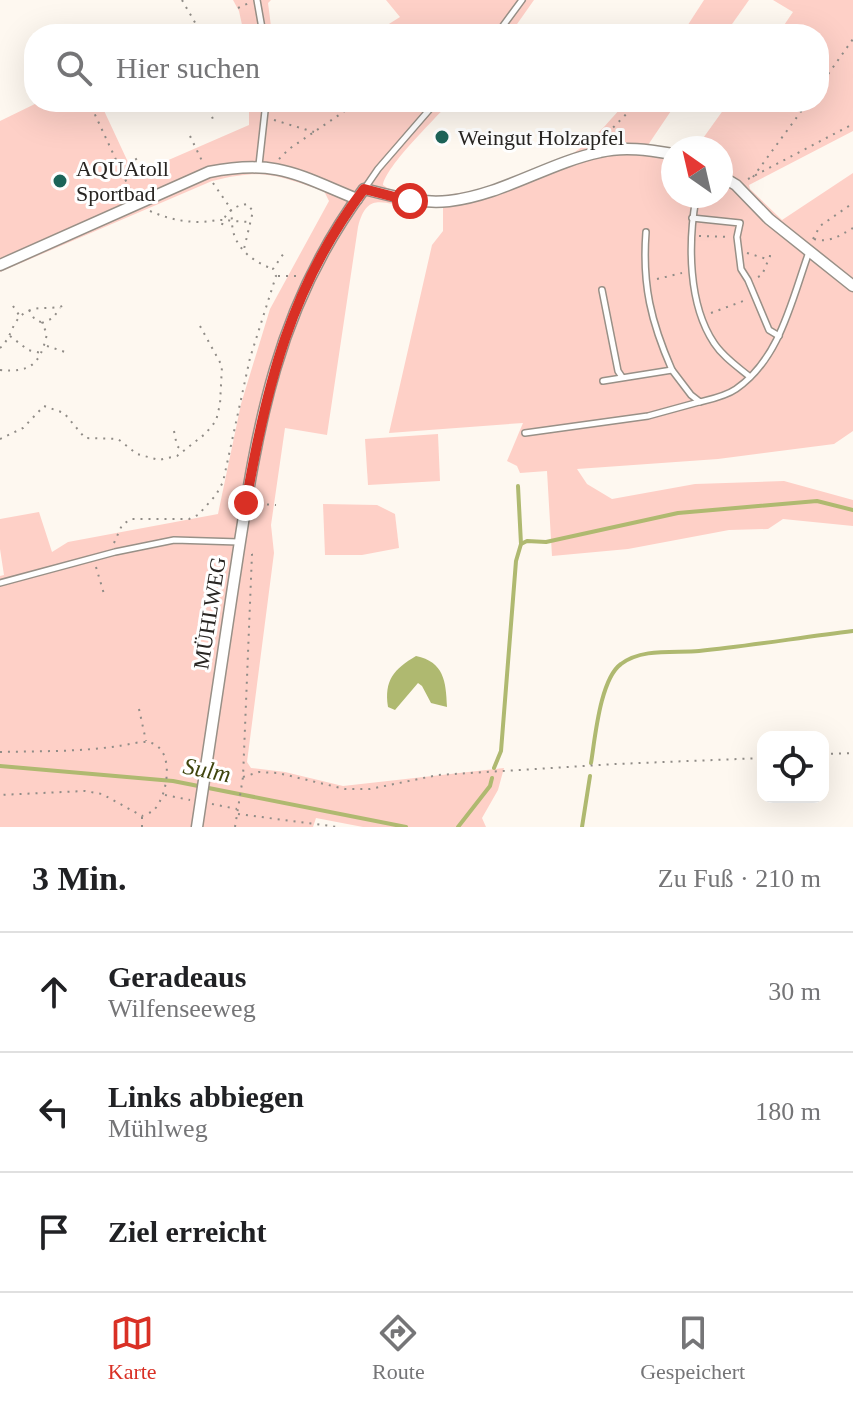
<!DOCTYPE html>
<html lang="de">
<head>
<meta charset="utf-8">
<style>
  body { margin:0; font-family:"Times New Roman",serif; background:#f6f6f6; color:#202124 }
  .controls { position:absolute; right:24px; bottom:24px; display:grid; overflow:hidden; border-radius:16px; box-shadow:0 8px 32px #0002 }
  .controls button { width:72px; height:72px; display:grid; place-items:center; padding:0; border:0; border-bottom:2px solid #e0e0e0; background:#fff; color:#202124; font:40px sans-serif }
  .compass { position:absolute; left:661px; top:136px; width:72px; height:72px; border-radius:50%; background:#fff; box-shadow:0 8px 32px #0002; rotate:326deg }
  .stop { position:absolute; width:24px; height:24px; margin:-18px; border:6px solid #d93025; border-radius:50%; background:#fff }
  .stop.end { background:#d93025; border-color:#fff; box-shadow:0 2px 8px #0008 }
  .list { margin:0; padding:0; list-style:none }
  h2 { display:flex; justify-content:space-between; align-items:center; height:104px; margin:0; padding:0 32px; font-size:34px }
  h2 small { font-size:26px; font-weight:400; color:#757577 }
  .list li { display:grid; grid-template-columns:52px 1fr auto; gap:24px; align-items:center; box-sizing:border-box; height:120px; padding:0 32px; border-top:2px solid #e0e0e0 }
  .list b { display:block; font-size:30px; white-space:nowrap }
  .list p { margin:0; font-size:26px; white-space:nowrap; color:#757577 }
  .list em { font-size:26px; font-style:normal; color:#757577 }
  .icon { flex:none; width:44px; height:44px; fill:none; stroke:currentColor; stroke-width:2; stroke-linecap:round; stroke-linejoin:round }
  .map { position:relative; flex:none; width:853px; height:827px; overflow:hidden }
  .search { position:absolute; background:#fff; box-shadow:0 8px 32px #0002; left:24px; right:24px; top:24px; height:88px; display:flex; align-items:center; gap:20px; box-sizing:border-box; padding:0 28px; border-radius:32px; color:#757577; font-size:30px }
  .sheet { height:464px; background:#fff }
  nav { display:flex; justify-content:space-around; align-items:center; box-sizing:border-box; height:112px; border-top:2px solid #e0e0e0; background:#fff; font-size:22px; color:#757577 }
  nav a { display:grid; justify-items:center; gap:4px }
  nav .on { color:#d93025 }
  .map>svg:first-child { display:block }
  .green { fill:#fed0c7 }
  .water { fill:#afb970 }
  .lines { fill:none; stroke-linecap:round; stroke-linejoin:round }
  .stream { stroke:#afb970; stroke-width:4 }
  .service-casing { stroke:#989087; stroke-width:8 }
  .minor-casing { stroke:#989087; stroke-width:13 }
  .path { stroke:#908c87; stroke-width:2; stroke-dasharray:2 6; stroke-linecap:butt }
  .service { stroke:#fff; stroke-width:5 }
  .minor { stroke:#fff; stroke-width:10 }
  .route { stroke:#d93025; stroke-width:10 }
  .poi-dot { fill:#1d6459; stroke:#fff; stroke-width:3 }
  .labels { text-anchor:middle; stroke-width:6; stroke-linejoin:round; paint-order:stroke }
  .poi-label { font-size:22px; fill:#282522; stroke:#fff; text-anchor:start }
  .street-label { font-size:22px; fill:#282522; stroke:#fff }
  .water-label { font-size:24px; font-style:italic; fill:#3f450d; stroke:#fff }
</style>
</head>
<body>
<div class="map">
<svg width="853" height="827" viewBox="0 0 853 827">
  <rect width="100%" height="100%" fill="#fef8f0"/>
  <!-- green -->
  <g class="green">
    <polygon points="233,0 271,0 268,3 272,34 244,34 239,11"/>
    <polygon points="386,0 534,0 510,34 373,34 400,17"/>
    <polygon points="704,0 749,0 725,34 682,34"/>
    <path d="M773,0H853V131L749,185L750,189L782,220L853,173V431L834,444L718,459L577,469L587,484L612,499L695,484L784,481L853,500V526L783,519L768,529L729,530L628,549L552,556L547,471L520,473L517,466L507,461L523,423L389,433L432,245L443,231V208C432,207 421,209 410,207C383,204 367,191 358,227L327,435L285,428L271,525L274,553L247,762L251,768L285,772L343,786L504,768L498,790L482,818L486,827H363L316,818L313,827H0V576L4,575L0,549V519L39,512L52,552L68,542L218,514L241,404L270,309L329,201L324,191C275,175 264,168 212,181L0,272V121L39,102H100L134,175L249,125V102H450C435,119 386,166 383,185C423,216 546,175 582,147C599,134 612,118 626,102H677L648,145L673,149V196H721V148H696L729,102H819V34H778L793,12Z"/>
    <polygon points="438,434 440,481 368,485 365,439"/>
    <polygon points="323,504 377,505 395,514 399,548 362,555 325,555"/>
  </g>
  <!-- water -->
  <path class="water" d="M416,656C444,662 446,681 447,707L431,703L422,686L418,683L395,710L388,707C384,680 394,669 416,656Z"/>
  <g class="lines">
    <!-- stream -->
    <g class="stream">
      <polyline points="521,544 527,541 546,542 678,513 817,501 853,510"/>
      <path d="M591,763C595,739 600,679 621,664C642,648 674,653 699,651C751,646 802,637 853,631"/>
      <polyline points="0,766 173,781 406,827"/>
      <polyline points="494,768 501,751 516,561 521,544 518,486"/>
      <polyline points="458,827 490,786 492,778"/>
      <polyline points="582,827 590,776"/>
    </g>
    <defs>
      <g id="service">
        <polyline points="257,0 263,34"/>
        <polyline points="497,34 522,0"/>
        <polyline points="259,165 266,102"/>
        <polyline points="365,188 378,169 436,102"/>
        <path d="M696,198C688,243 688,304 714,343C723,357 738,367 750,377"/>
        <polyline points="692,218 740,223 737,237 741,269 748,280 769,330 779,336"/>
        <path d="M646,232C642,285 651,322 672,370"/>
        <polyline points="602,290 618,371 622,377"/>
        <path d="M603,381L672,370L691,395L700,402C712,399 726,396 736,389C780,359 792,299 809,252"/>
        <polyline points="525,433 648,416 699,402"/>
        <polyline points="0,583 115,552 174,540 239,542"/>
      </g>
      <g id="minor">
        <polyline points="721,176 736,185 769,219 853,286"/>
        <path d="M0,265L209,172C276,159 296,174 357,199"/>
        <path d="M197,827C209,747 221,667 233,587C256,438 271,314 364,189C392,196 419,204 449,201C502,195 548,163 600,152C624,146 649,150 673,154"/>
      </g>
    </defs>
    <!-- service casing -->
    <use href="#service" class="service-casing"/>
    <!-- minor casing -->
    <use href="#minor" class="minor-casing"/>
    <!-- path -->
    <g class="path">
      <polyline points="182,0 201,33"/>
      <polyline points="238,8 249,3"/>
      <polyline points="819,87 853,39"/>
      <polyline points="94,102 90,104 132,194"/>
      <polyline points="206,102 215,124"/>
      <polyline points="274,120 314,132"/>
      <polyline points="190,136 203,163"/>
      <polyline points="602,139 638,102"/>
      <polyline points="279,159 289,149 358,102"/>
      <polyline points="121,167 140,157"/>
      <polyline points="753,177 808,102"/>
      <polyline points="748,179 853,124"/>
      <polyline points="213,183 231,209 232,221 251,222"/>
      <path d="M150,211C166,218 182,222 200,222C211,222 220,218 232,221C232,246 251,261 273,269"/>
      <path d="M222,225C225,212 234,206 247,204L253,211L244,249"/>
      <polyline points="699,236 729,237"/>
      <polyline points="813,239 820,226 853,203"/>
      <path d="M814,239C830,243 839,236 853,228"/>
      <polyline points="747,253 767,259"/>
      <polyline points="278,276 299,276"/>
      <polyline points="758,277 762,275 770,256 768,256"/>
      <polyline points="657,279 682,273"/>
      <polyline points="13,306 19,315"/>
      <polyline points="29,310 35,320 41,322"/>
      <polyline points="711,313 746,300"/>
      <polyline points="10,336 28,350 41,353"/>
      <polyline points="47,346 68,353"/>
      <path d="M0,348C13,337 11,319 28,311C40,305 55,311 67,304"/>
      <path d="M0,370C31,373 40,364 47,334L42,323L53,318L60,308"/>
      <polyline points="174,431 177,446 183,451"/>
      <polyline points="0,439 23,428 44,406 64,413 85,438 118,439 137,454 159,460 177,456 205,434 216,421 220,404 222,366 200,326"/>
      <polyline points="259,504 276,505"/>
      <polyline points="114,543 122,525 131,519 189,519 198,515 216,495 223,482 250,358 276,276 273,269 286,250"/>
      <polyline points="96,567 104,594"/>
      <polyline points="139,709 146,741"/>
      <path d="M0,752C39,751 79,752 118,746C129,745 144,739 154,744C175,754 167,798 153,811C150,813 145,814 142,816L102,794L85,791L0,795"/>
      <polyline points="823,754 853,753"/>
      <polyline points="243,777 259,772 278,773 345,789 370,789 438,775 616,764 763,758"/>
      <polyline points="165,795 190,800"/>
      <polyline points="212,804 237,809"/>
      <polyline points="238,814 338,827"/>
      <polyline points="142,827 142,816"/>
      <polyline points="235,827 243,777 252,554 250,550"/>
    </g>
    <!-- service -->
    <use href="#service" class="service"/>
    <!-- minor -->
    <use href="#minor" class="minor"/>
  </g>
  <g class="lines">
    <!-- route -->
    <path class="route" d="M246,503C266,386 291,286 364,189L410,201"/>
  </g>
  <!-- markers -->
  <g class="poi-dot">
    <circle cx="442" cy="137" r="8"/>
    <circle cx="60" cy="181" r="8"/>
  </g>
  <g class="labels">
    <!-- poi labels -->
    <g class="poi-label">
      <text x="458" y="145">Weingut Holzapfel</text>
      <text x="76" y="176">AQUAtoll<tspan x="76" dy="25">Sportbad</tspan></text>
    </g>
    <!-- street labels -->
    <g class="street-label">
      <text transform="translate(209 613) rotate(-81)" y="8">MÜHLWEG</text>
    </g>
    <!-- water labels -->
    <g class="water-label">
      <text transform="translate(207 770) rotate(11)" y="8">Sulm</text>
    </g>
  </g>
</svg>
<div class="controls">
<button><svg class="icon" aria-label="locate" viewBox="0 0 24 24"><circle cx="12" cy="12" r="6"/><path d="M12 2v4M12 18v4M2 12h4M18 12h4"/></svg></button>
</div>
<svg class="compass" viewBox="-18 -18 36 36"><path d="M0-13l5 13h-10z" fill="#e53935"/><path d="M0 13l5-13h-10z" fill="#757577"/></svg>
<div class="stop" style="left:410px;top:201px"></div>
<div class="stop end" style="left:246px;top:503px"></div>
<div class="search"><svg class="icon" aria-label="search" viewBox="0 0 24 24"><circle cx="10" cy="10" r="6"/><path d="M15 15l6 6"/></svg>Hier suchen</div>
</div>
<section class="sheet">
<h2>3 Min.<small>Zu Fuß · 210 m</small></h2>
<ul class="list">
<li><svg class="icon" aria-label="ahead" viewBox="0 0 24 24"><path d="M12 20V5M6 11l6-6 6 6"/></svg><div><b>Geradeaus</b><p>Wilfenseeweg</p></div><em>30 m</em></li>
<li><svg class="icon" aria-label="left" viewBox="0 0 24 24"><path d="M17 20v-9H6M10 6l-5 5 5 5"/></svg><div><b>Links abbiegen</b><p>Mühlweg</p></div><em>180 m</em></li>
<li><svg class="icon" aria-label="arrive" viewBox="0 0 24 24"><path d="M6 21V4h12l-3 4 3 4H6"/></svg><div><b>Ziel erreicht</b></div></li>
</ul>
</section>
<nav>
<a class="on"><svg class="icon" aria-label="map" viewBox="0 0 24 24"><path d="M3 6l6-2 6 2 6-2v14l-6 2-6-2-6 2zM9 4v14M15 6v14"/></svg>Karte</a>
<a><svg class="icon" aria-label="directions" viewBox="0 0 24 24"><path d="M12 3l9 9-9 9-9-9zM9 14v-3h6M13 9l2 2-2 2"/></svg>Route</a>
<a><svg class="icon" aria-label="saved" viewBox="0 0 24 24"><path d="M7 4h10v16l-5-4-5 4z"/></svg>Gespeichert</a>
</nav>
</body>
</html>
